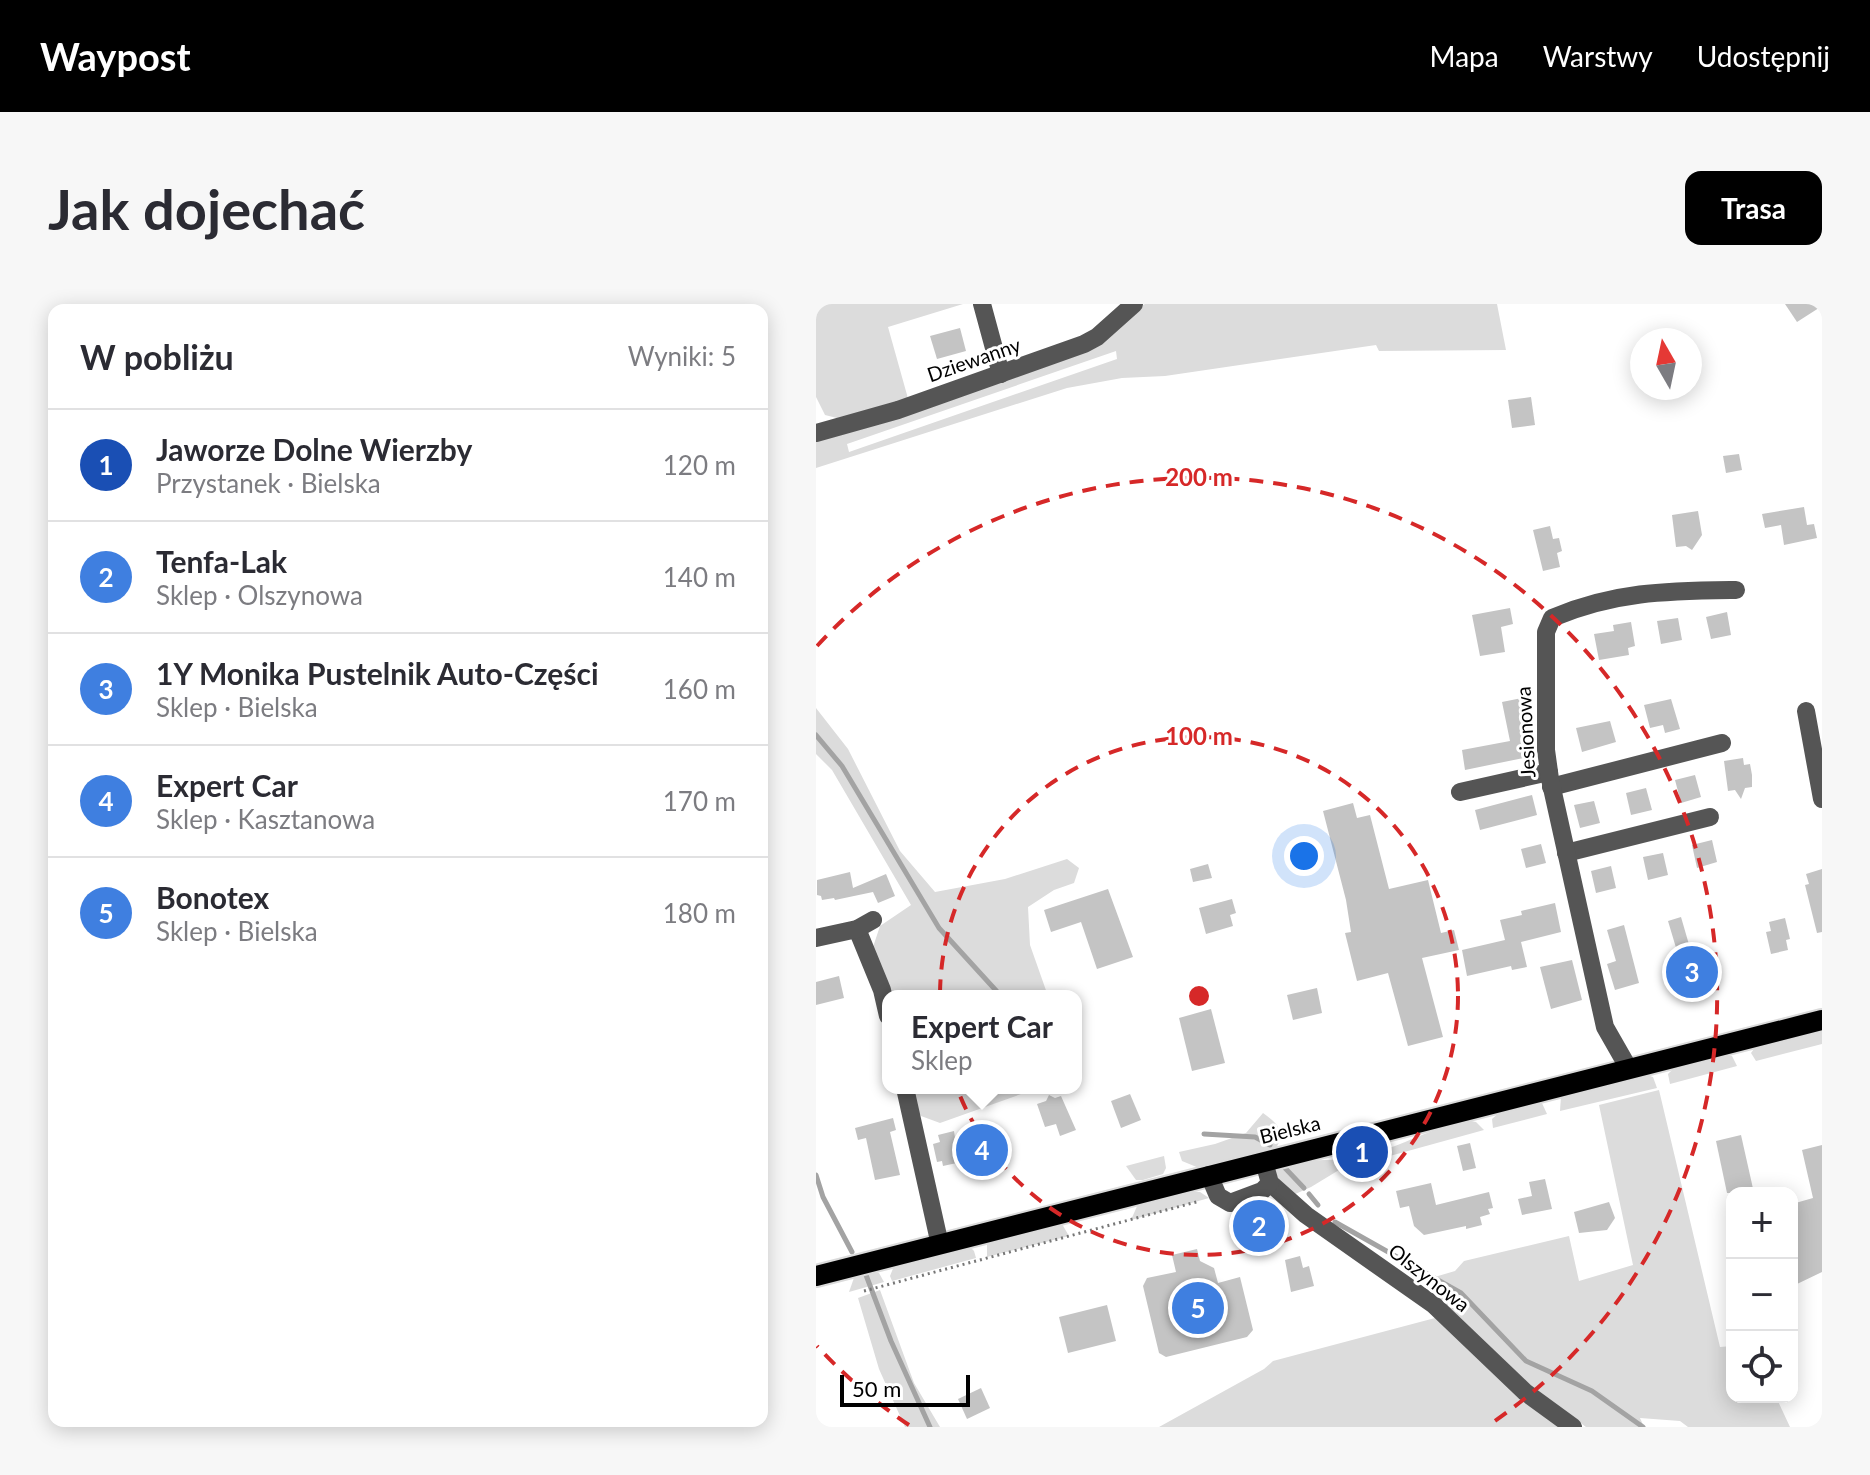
<!DOCTYPE html>
<html lang="pl">
<head>
<meta charset="utf-8">
<style>
  body { margin:0; font-family:Lato,sans-serif; background:#f7f7f7; color:#2b2b33 }
  .controls { position:absolute; right:24px; bottom:24px; display:grid; overflow:hidden; border-radius:16px; box-shadow:0 4px 20px #0003 }
  .controls button { width:72px; height:72px; display:grid; place-items:center; padding:0; border:0; border-bottom:2px solid #e1e1e2; background:#fff; color:#2b2b33; font:40px sans-serif }
  .compass { position:absolute; left:814px; top:24px; width:72px; height:72px; border-radius:50%; background:#fff; box-shadow:0 4px 20px #0003; rotate:351deg }
  .scale { position:absolute; left:24px; bottom:20px; width:130px; box-sizing:border-box; padding-left:8px; border:4px solid #000; border-top:0; font-size:22px; line-height:28px; white-space:nowrap; color:#000; -webkit-text-stroke:6px #fff; paint-order:stroke }
  .you { position:absolute; left:488px; top:552px; width:28px; height:28px; margin:-20px; border:6px solid #fff; border-radius:50%; background:#1a73e8; box-shadow:0 0 0 12px #1a73e833 }
  .badge { display:grid; place-items:center; width:52px; height:52px; border-radius:50%; background:#000; color:#fff; font-size:26px; font-weight:700 }
  .pin { position:absolute; translate:-50% -50%; border:4px solid #fff; box-shadow:0 2px 8px #0006 }
  .popup { position:absolute; left:66px; top:686px; width:200px; height:104px; box-sizing:border-box; display:grid; place-content:center; border-radius:16px; background:#fff; filter:drop-shadow(0 2px 6px #0005); font-size:26px; white-space:nowrap; color:#7c7c81 }
  .popup b { font-size:30px; color:#2b2b33 }
  .popup::after { content:''; position:absolute; left:50%; top:100%; margin-left:-16px; border:16px solid transparent; border-top-color:#fff }
  .list { margin:0; padding:0; list-style:none }
  h2 { display:flex; justify-content:space-between; align-items:center; height:104px; margin:0; padding:0 32px; font-size:34px }
  h2 small { font-size:26px; font-weight:400; color:#7c7c81 }
  .list li { display:grid; grid-template-columns:52px 1fr auto; gap:24px; align-items:center; box-sizing:border-box; height:112px; padding:0 32px; border-top:2px solid #e1e1e2 }
  .list b { display:block; font-size:30px; white-space:nowrap }
  .list p { margin:0; font-size:26px; white-space:nowrap; color:#7c7c81 }
  .list em { font-size:26px; font-style:normal; color:#7c7c81 }
  .icon { flex:none; width:44px; height:44px; fill:none; stroke:currentColor; stroke-width:2; stroke-linecap:round; stroke-linejoin:round }
  .map { position:relative; flex:none; width:1006px; height:1123px; overflow:hidden; border-radius:16px }
  header { display:flex; align-items:center; gap:48px; box-sizing:border-box; height:112px; padding:0 40px; background:#000; color:#fff }
  header strong { font-size:38px }
  nav { display:flex; gap:44px; margin-inline-start:auto; font-size:28px }
  .intro { display:flex; align-items:center; justify-content:space-between; box-sizing:border-box; height:192px; padding:0 48px }
  h1 { margin:0; font-size:56px }
  .button { padding:20px 36px; border-radius:16px; background:#000; color:#fff; font-size:28px; font-weight:700 }
  main { display:flex; gap:48px; padding:0 48px }
  aside { flex:1; background:#fff; border-radius:16px; box-shadow:0 4px 20px #0003 }
  .map>svg:first-child { display:block }
  .green { fill:#dcdcdc; fill-rule:evenodd }
  .lines { fill:none; stroke-linecap:round; stroke-linejoin:round }
  .stream { stroke:#a3a3a3; stroke-width:5 }
  .building { fill:#c4c4c4 }
  .major-casing { stroke:#dbdbdb; stroke-width:24 }
  .path { stroke:#777; stroke-width:3; stroke-dasharray:2 4; stroke-linecap:butt }
  .minor { stroke:#555; stroke-width:18 }
  .major { stroke:#000; stroke-width:20 }
  .ring { fill:none; stroke:#d62828; stroke-width:4; stroke-dasharray:14 10 }
  .labels { text-anchor:middle; stroke-width:6; stroke-linejoin:round; paint-order:stroke }
  .street-label { font-size:20px; fill:#000; stroke:#fff }
  .centre { fill:#d62828; stroke:#fff; stroke-width:4 }
  .ring-label { font-size:24px; text-anchor:middle; font-weight:bold; fill:#d62828; stroke:#fff; stroke-width:6; stroke-linejoin:round; paint-order:stroke }
</style>
</head>
<body>
<header>
<strong>Waypost</strong>
<nav><a>Mapa</a><a>Warstwy</a><a>Udostępnij</a></nav>
</header>
<div class="intro"><h1>Jak dojechać</h1><a class="button">Trasa</a></div>
<main>
<aside>
<h2>W pobliżu<small>Wyniki: 5</small></h2>
<ul class="list">
<li><span class="badge" style="background:#1a4fb4">1</span><div><b>Jaworze Dolne Wierzby</b><p>Przystanek · Bielska</p></div><em>120 m</em></li>
<li><span class="badge" style="background:#3f7fe0">2</span><div><b>Tenfa-Lak</b><p>Sklep · Olszynowa</p></div><em>140 m</em></li>
<li><span class="badge" style="background:#3f7fe0">3</span><div><b>1Y Monika Pustelnik Auto-Części</b><p>Sklep · Bielska</p></div><em>160 m</em></li>
<li><span class="badge" style="background:#3f7fe0">4</span><div><b>Expert Car</b><p>Sklep · Kasztanowa</p></div><em>170 m</em></li>
<li><span class="badge" style="background:#3f7fe0">5</span><div><b>Bonotex</b><p>Sklep · Bielska</p></div><em>180 m</em></li>
</ul>
</aside>
<div class="map">
<svg width="1006" height="1123" viewBox="0 0 1006 1123">
  <rect width="100%" height="100%" fill="#fff"/>
  <!-- green -->
  <g class="green">
    <polygon points="0,0 147,0 72,23 93,98 25,115 9,111 0,93"/>
    <path d="M329,0H681L690,46L563,47L560,41L349,72L306,74L251,84L0,164V134L161,84ZM300,47L301,55L33,148L31,140Z"/>
    <polygon points="0,404 32,445 84,547 119,588 189,575 251,555 263,564 258,579 238,586 212,603 214,641 232,692 72,692 56,646 64,622 95,601 16,466 0,450"/>
    <polygon points="1006,725 1006,740 940,757 935,749 940,742"/>
    <polygon points="908,750 916,752 921,762 854,780 852,770 860,762"/>
    <polygon points="828,770 837,773 841,784 744,807 745,792"/>
    <polygon points="94,784 222,784 124,819 105,812 99,802"/>
    <polygon points="843,786 904,1043 916,1042 916,1093 960,1093 974,1123 872,1123 864,1117 824,1114 828,1123 770,1123 716,1083 605,977 639,967 648,957 753,932 763,977 817,961 783,801"/>
    <polygon points="725,797 731,810 677,824 676,815 685,807"/>
    <path d="M447,809C461,819 472,829 459,845L383,864L366,857L363,848L399,840L430,829Z"/>
    <path d="M655,817L660,818L668,826L523,866L495,883L477,891L469,888L459,868C477,851 508,859 530,854C546,851 564,847 579,842C605,832 627,820 655,817Z"/>
    <polygon points="348,852 350,864 347,870 327,876 320,876 310,862"/>
    <polygon points="371,887 384,888 393,894 315,916 322,900"/>
    <polygon points="246,920 253,932 171,953 171,938"/>
    <polygon points="153,942 158,947 160,954 76,977 74,972 78,962"/>
    <polygon points="57,967 63,969 68,978 33,988 39,971"/>
    <polygon points="64,986 98,1079 124,1123 89,1123 63,1065 42,994"/>
    <polygon points="619,1014 747,1123 343,1123 448,1065 457,1057"/>
  </g>
  <g class="lines">
    <!-- stream -->
    <g class="stream">
      <polyline points="0,431 26,462 123,624 185,692"/>
      <polyline points="388,830 439,833 454,841"/>
      <polyline points="469,864 488,884"/>
      <polyline points="0,871 7,893 36,948"/>
      <polyline points="493,890 502,901"/>
      <polyline points="519,918 645,989 710,1057 776,1087 827,1123"/>
      <polyline points="50,971 75,1037 114,1123"/>
    </g>
  </g>
  <!-- building -->
  <g class="building">
    <polygon points="969,0 1006,0 1006,2 981,18"/>
    <polygon points="144,24 150,47 121,55 114,32"/>
    <polygon points="715,93 719,121 696,124 692,96"/>
    <polygon points="923,150 926,166 910,169 907,152"/>
    <polygon points="988,203 991,221 998,220 1001,234 968,241 965,221 949,224 946,210"/>
    <polygon points="882,207 886,231 876,246 870,242 860,243 856,211"/>
    <polygon points="734,222 737,235 743,234 746,247 741,249 744,263 727,267 717,226"/>
    <polygon points="694,304 697,320 685,323 689,348 664,352 656,311"/>
    <polygon points="911,308 915,331 895,335 890,313"/>
    <polygon points="862,314 866,336 845,340 841,317"/>
    <polygon points="815,318 819,342 812,344 813,351 783,356 778,330 798,327 797,321"/>
    <polygon points="706,394 710,413 704,414 712,453 649,466 646,446 694,437 686,398"/>
    <polygon points="855,395 864,425 849,429 847,421 834,424 828,401"/>
    <polygon points="794,417 800,438 766,448 760,424"/>
    <polygon points="927,454 928,461 934,460 936,471 936,483 929,484 925,495 919,486 912,487 908,457"/>
    <polygon points="879,471 885,493 865,499 859,476"/>
    <polygon points="830,484 836,506 815,511 810,489"/>
    <polygon points="716,491 721,511 664,526 659,506"/>
    <polygon points="778,497 784,519 764,524 758,501"/>
    <polygon points="537,499 541,514 554,511 573,585 612,576 625,629 638,626 643,646 606,654 627,733 592,742 572,669 541,677 529,629 535,628 530,596 507,507"/>
    <polygon points="896,536 901,558 881,564 876,541"/>
    <polygon points="725,540 730,559 710,564 705,545"/>
    <polygon points="847,549 852,571 832,576 827,553"/>
    <polygon points="392,560 396,574 377,578 374,565"/>
    <polygon points="795,562 800,584 780,589 775,567"/>
    <polygon points="1006,565 1006,628 1001,629 989,581 993,580 990,570"/>
    <polygon points="34,568 37,584 70,570 79,592 62,599 57,588 19,596 18,594 6,596 5,592 1,591 1,576"/>
    <polygon points="292,585 317,653 281,665 265,618 235,628 228,606"/>
    <polygon points="416,595 420,609 414,611 417,622 390,630 383,604"/>
    <polygon points="739,599 745,628 705,638 711,663 696,666 695,662 651,672 646,646 689,636 684,616 706,611 705,607"/>
    <polygon points="865,613 874,644 881,642 888,670 865,675 858,647 861,647 852,617"/>
    <polygon points="969,614 974,635 970,636 972,646 955,650 950,628 955,627 953,618"/>
    <polygon points="808,621 823,679 799,686 791,660 800,657 791,626"/>
    <polygon points="756,656 766,696 735,705 724,663"/>
    <polygon points="23,672 28,694 0,701 0,678"/>
    <polygon points="501,684 506,709 477,716 471,691"/>
    <polygon points="395,705 409,759 376,767 363,714"/>
    <polygon points="314,790 325,816 305,824 295,797"/>
    <polygon points="233,791 239,794 245,792 260,826 244,832 240,820 229,823 221,800 230,797"/>
    <polygon points="77,814 80,826 74,828 84,871 59,876 50,834 42,836 39,824"/>
    <polygon points="179,819 186,849 127,862 126,857 121,858 117,840 124,838 122,831 138,827 139,834 166,828 165,822"/>
    <polygon points="925,831 938,889 911,889 900,837"/>
    <polygon points="654,839 660,864 647,867 641,842"/>
    <polygon points="1006,841 1006,968 981,980 976,960 976,900 997,894 986,846"/>
    <polygon points="729,875 736,905 706,911 702,895 716,892 713,878"/>
    <polygon points="615,879 620,901 673,888 677,904 672,905 674,910 664,913 666,921 650,925 650,922 608,931 598,922 593,902 584,904 580,887"/>
    <polygon points="793,898 799,914 791,926 763,929 758,908"/>
    <polygon points="462,914 466,930 429,939 425,923"/>
    <polygon points="381,945 384,957 398,964 402,979 424,973 437,1026 431,1033 350,1053 343,1049 327,982 331,974 360,968 356,951"/>
    <polygon points="484,952 487,964 493,962 498,982 475,988 469,956"/>
    <polygon points="291,1001 300,1037 252,1049 243,1013"/>
    <polygon points="165,1084 174,1104 151,1115 142,1095"/>
  </g>
  <g class="lines">
    <defs>
      <polyline id="major" points="0,972 1006,716"/>
    </defs>
    <!-- major casing -->
    <use href="#major" class="major-casing"/>
    <!-- path -->
    <polyline class="path" points="48,987 384,897"/>
    <!-- minor -->
    <g class="minor">
      <polyline points="166,0 185,70"/>
      <polyline points="0,129 82,106 268,40 281,33 318,0"/>
      <polyline points="990,407 1006,495"/>
      <polyline points="735,483 906,439"/>
      <polyline points="644,488 733,468"/>
      <polyline points="750,549 894,513"/>
      <polyline points="41,625 66,686 72,712"/>
      <polyline points="0,634 41,625 57,616"/>
      <path d="M813,765L789,723L734,475L730,446V328L736,314C800,287 852,287 920,286"/>
      <polyline points="89,784 124,941"/>
      <polyline points="448,858 454,879 490,911 618,1001 709,1088 757,1123"/>
      <polyline points="393,871 402,892 414,899 446,887 454,879"/>
    </g>
    <!-- major -->
    <use href="#major" class="major"/>
  </g>
  <!-- distance rings -->
  <g class="ring">
    <circle cx="383" cy="692" r="259"/>
    <path d="M93 1121A518 518 0 0 1 1 1042M1 342A518 518 0 1 1 673 1121"/>
  </g>
  <g class="labels">
    <!-- street labels -->
    <g class="street-label">
      <text transform="translate(158 56) rotate(-19)" y="7">Dziewanny</text>
      <text transform="translate(710 428) rotate(-93)" y="7">Jesionowa</text>
      <text transform="translate(474 826) rotate(-14)" y="7">Bielska</text>
      <text transform="translate(613 974) rotate(38)" y="7">Olszynowa</text>
    </g>
  </g>
  <circle cx="383" cy="692" r="12" class="centre"/>
  <g class="ring-label">
    <text x="383" y="182">200 m</text>
    <text x="383" y="441">100 m</text>
  </g>
</svg>
<div class="controls">
<button>+</button>
<button>−</button>
<button><svg class="icon" aria-label="locate" viewBox="0 0 24 24"><circle cx="12" cy="12" r="6"/><path d="M12 2v4M12 18v4M2 12h4M18 12h4"/></svg></button>
</div>
<svg class="compass" viewBox="-18 -18 36 36"><path d="M0-13l5 13h-10z" fill="#e53935"/><path d="M0 13l5-13h-10z" fill="#7c7c81"/></svg>
<div class="scale">50 m</div>
<div class="you"></div>
<div class="pin badge" style="left:546px;top:848px;background:#1a4fb4">1</div>
<div class="pin badge" style="left:443px;top:922px;background:#3f7fe0">2</div>
<div class="pin badge" style="left:876px;top:668px;background:#3f7fe0">3</div>
<div class="pin badge" style="left:166px;top:846px;background:#3f7fe0">4</div>
<div class="popup"><b>Expert Car</b>Sklep</div>
<div class="pin badge" style="left:382px;top:1004px;background:#3f7fe0">5</div>
</div>
</main>
</body>
</html>
